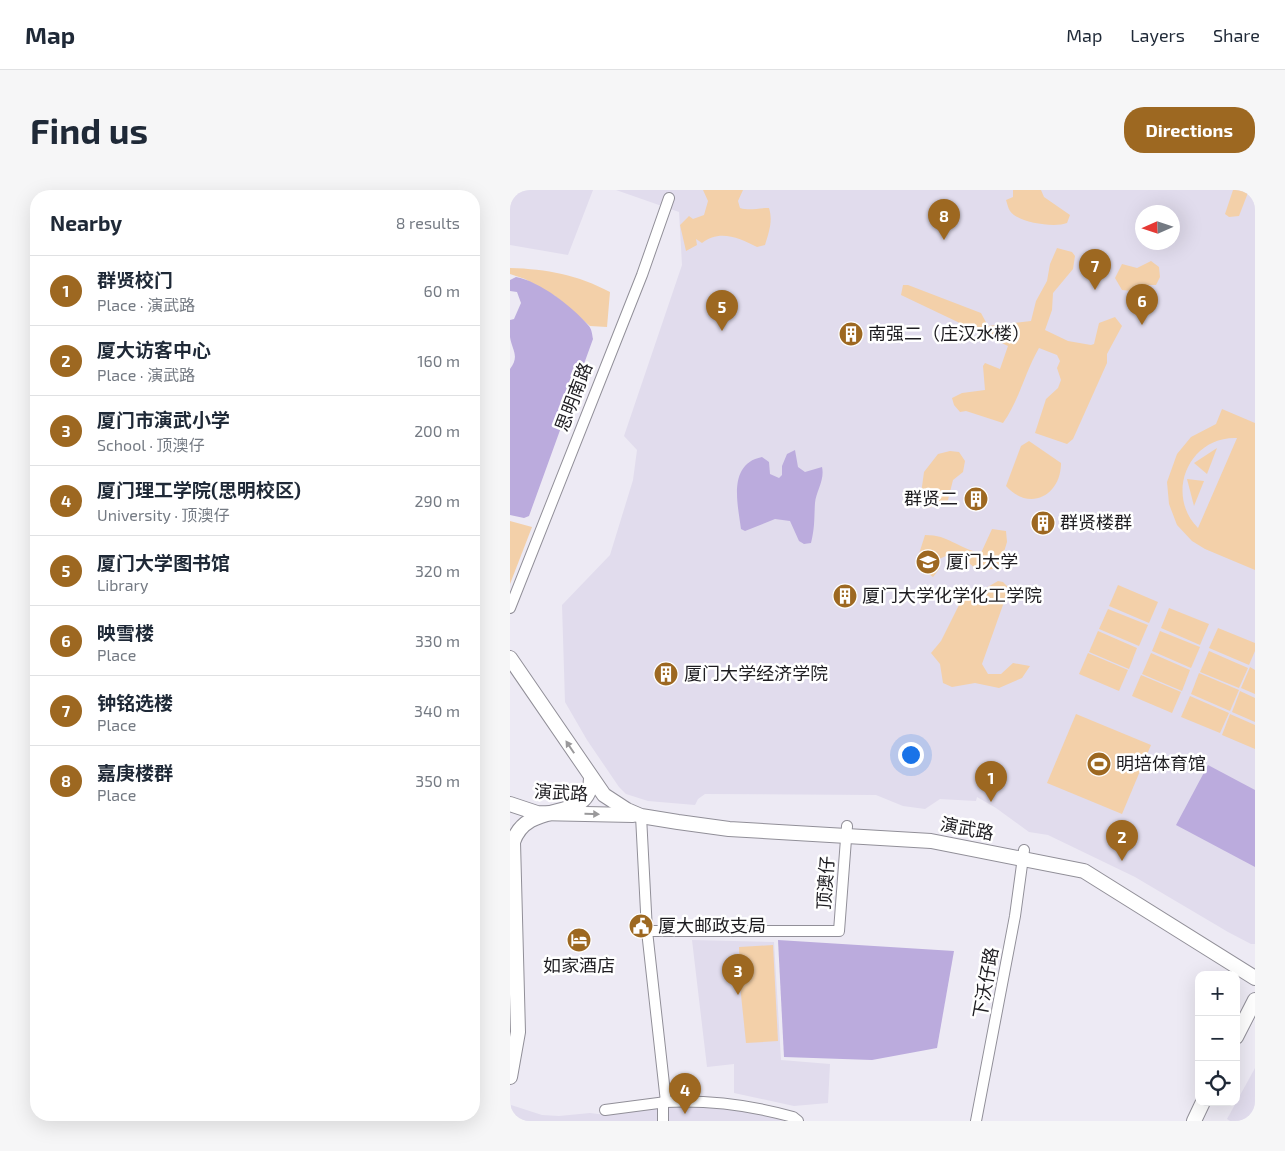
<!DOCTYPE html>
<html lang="en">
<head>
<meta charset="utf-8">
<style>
  body { margin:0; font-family:"Exo 2","Noto Sans SC",sans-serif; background:#f6f6f7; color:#1f2937 }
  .controls { position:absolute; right:15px; bottom:15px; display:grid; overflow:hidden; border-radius:10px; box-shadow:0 5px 20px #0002 }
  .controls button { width:45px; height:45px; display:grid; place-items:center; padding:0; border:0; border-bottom:1px solid #e0e1e3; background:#fff; color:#1f2937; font:25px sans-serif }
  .compass { position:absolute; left:625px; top:15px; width:45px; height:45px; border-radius:50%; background:#fff; box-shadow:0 5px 20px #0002; rotate:267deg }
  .you { position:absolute; left:400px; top:564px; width:18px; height:18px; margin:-12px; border:4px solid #fff; border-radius:50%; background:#1a73e8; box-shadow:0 0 0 8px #1a73e833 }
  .badge { display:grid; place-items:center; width:32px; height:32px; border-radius:50%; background:#9d6821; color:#fff; font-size:16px; font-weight:700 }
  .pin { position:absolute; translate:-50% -41px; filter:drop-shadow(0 1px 2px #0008) }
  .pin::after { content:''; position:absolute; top:26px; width:18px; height:15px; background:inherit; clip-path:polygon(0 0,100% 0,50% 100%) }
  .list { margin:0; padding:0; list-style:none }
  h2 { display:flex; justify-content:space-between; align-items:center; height:65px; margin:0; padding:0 20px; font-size:21px }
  h2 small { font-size:16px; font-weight:400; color:#747a83 }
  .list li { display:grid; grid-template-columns:32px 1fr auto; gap:15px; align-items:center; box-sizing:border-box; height:70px; padding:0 20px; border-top:1px solid #e0e1e3 }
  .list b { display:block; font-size:19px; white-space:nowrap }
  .list p { margin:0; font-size:16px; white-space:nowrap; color:#747a83 }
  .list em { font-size:16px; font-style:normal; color:#747a83 }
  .icon { flex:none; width:28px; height:28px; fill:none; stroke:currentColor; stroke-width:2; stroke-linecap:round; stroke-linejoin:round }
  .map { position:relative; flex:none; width:745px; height:931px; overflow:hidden; border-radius:20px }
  header { display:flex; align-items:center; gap:30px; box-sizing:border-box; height:70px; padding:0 25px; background:#fff; border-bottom:1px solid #e0e1e3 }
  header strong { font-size:24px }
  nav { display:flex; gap:28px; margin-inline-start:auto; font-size:18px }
  .intro { display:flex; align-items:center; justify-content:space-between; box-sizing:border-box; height:120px; padding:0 30px }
  h1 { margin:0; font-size:35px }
  .button { padding:12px 22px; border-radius:20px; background:#9d6821; color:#fff; font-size:18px; font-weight:700 }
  main { display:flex; gap:30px; padding:0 30px }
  aside { flex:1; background:#fff; border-radius:20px; box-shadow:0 5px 20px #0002 }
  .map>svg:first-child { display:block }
  .built { fill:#e1dced; fill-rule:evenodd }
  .green { fill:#f3d0a9; fill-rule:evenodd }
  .water { fill:#bbabdd }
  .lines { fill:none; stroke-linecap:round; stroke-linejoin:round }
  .street-casing { stroke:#918f98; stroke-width:12 }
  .secondary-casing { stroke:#918f98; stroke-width:16 }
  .street { stroke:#fff; stroke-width:10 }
  .secondary { stroke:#fff; stroke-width:14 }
  .oneway { fill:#9a999b }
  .labels { text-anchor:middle; stroke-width:5; stroke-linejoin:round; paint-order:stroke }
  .poi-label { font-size:18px; fill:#1e1d21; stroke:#fff; text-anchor:start }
  .street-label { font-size:18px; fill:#1e1d21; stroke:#fff }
</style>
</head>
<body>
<header>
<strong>Map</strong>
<nav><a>Map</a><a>Layers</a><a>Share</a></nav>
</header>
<div class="intro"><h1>Find us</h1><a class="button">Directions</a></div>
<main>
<aside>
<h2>Nearby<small>8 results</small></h2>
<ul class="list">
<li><span class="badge">1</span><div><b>群贤校门</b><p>Place · 演武路</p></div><em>60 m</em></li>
<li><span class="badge">2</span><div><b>厦大访客中心</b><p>Place · 演武路</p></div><em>160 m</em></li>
<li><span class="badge">3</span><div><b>厦门市演武小学</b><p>School · 顶澳仔</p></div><em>200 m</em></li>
<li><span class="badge">4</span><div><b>厦门理工学院(思明校区)</b><p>University · 顶澳仔</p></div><em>290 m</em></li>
<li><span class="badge">5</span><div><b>厦门大学图书馆</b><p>Library</p></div><em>320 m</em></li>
<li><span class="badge">6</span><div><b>映雪楼</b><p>Place</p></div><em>330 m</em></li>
<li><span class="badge">7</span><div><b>钟铭选楼</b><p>Place</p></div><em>340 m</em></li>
<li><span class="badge">8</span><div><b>嘉庚楼群</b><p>Place</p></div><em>350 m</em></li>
</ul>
</aside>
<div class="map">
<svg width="745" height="931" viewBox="0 0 745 931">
  <rect width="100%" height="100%" fill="#edeaf4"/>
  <!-- built -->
  <g class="built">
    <polygon points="0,0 83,0 58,65 0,55"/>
    <path d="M106,0H745V754H741L718,742L625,687L538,645L519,642L486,618L467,607L466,611L430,609L415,619L393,616L366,605L195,604L188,609L185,615L138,611L116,604L109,597L77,550L55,512L52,415L100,365L123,290L127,260L114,246L172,75L169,22ZM632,22H662V52H632Z"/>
    <polygon points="182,750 264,752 271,870 320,874 318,913 284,916 224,903 224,874 197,877"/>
    <polygon points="745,878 745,931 720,931 717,929"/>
    <polygon points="1,915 32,925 49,926 80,923 96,925 133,918 194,916 241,922 275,931 0,931"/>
  </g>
  <!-- green -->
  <g class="green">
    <path d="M193,0H233L228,11L230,18C240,21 248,18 259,18C263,31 259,42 255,55L247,57C230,48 209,39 192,53L186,49L187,55L176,61L170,35L179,26L183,29L194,25L198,11Z"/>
    <path d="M503,0H531L534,7L560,25L557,33C545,38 508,33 500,21C498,18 497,13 496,10L503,7Z"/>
    <polygon points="723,0 739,0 729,26 719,27 715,24"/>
    <path d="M547,58L562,62L565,66L563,79L543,103L542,120L535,140L558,151L581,155L584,154L589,133L605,127L612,136L597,164V173L563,249L557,254L525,243L536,209L548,198L551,190L547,178L550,171L547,165L529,158C515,182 509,211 493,233L456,221L450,222L444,215L442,208L452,203L475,200L473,176L475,173L490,179L498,156L391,105L393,95H398L471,123L478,136L521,131L526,111L537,91L540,74Z"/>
    <polygon points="641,71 649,77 650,87 646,95 633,95 622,101 612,100 605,88 612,74 627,78"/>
    <path d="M0,78C37,79 68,85 100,102L97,137L80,136L45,106L15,89L0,84Z"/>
    <path d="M712,219L745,233V380L695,359L682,351L667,335L659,314L657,292L667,264L681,247L706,234ZM726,248H727L688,338C655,305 678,247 726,248Z"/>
    <path d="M519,251L551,273C551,306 519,322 496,296L511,256Z"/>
    <polygon points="707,258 697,284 684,273"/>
    <polygon points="440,261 449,262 455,271 453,282 443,290 437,314 417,318 410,311 414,282 428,264"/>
    <polygon points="677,289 694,291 684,316"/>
    <polygon points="0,331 22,337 0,394"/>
    <path d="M482,339L496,341L497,352L489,378C469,381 465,382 453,365H438L427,370L430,378L423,387L415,381L408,367L415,345C440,345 446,358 471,363Z"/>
    <polygon points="488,391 493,392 499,398 472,474 478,484 491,484 503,473 520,476 512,488 489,498 465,493 442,497 433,493 430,474 421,463 431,451 450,413"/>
    <polygon points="608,395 648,412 639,433 599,416"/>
    <polygon points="659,418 699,434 690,455 651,438"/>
    <polygon points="598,419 638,435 629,456 589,439"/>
    <polygon points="708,438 745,453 745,461 739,475 699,458"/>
    <polygon points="588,441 627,458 619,479 579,462"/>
    <polygon points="650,441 690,457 681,478 642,461"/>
    <polygon points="699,461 738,478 729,498 690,482"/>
    <polygon points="578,463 618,480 609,501 569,484"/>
    <polygon points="641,463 680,480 672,501 632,484"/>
    <polygon points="740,477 745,480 745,504 731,498"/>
    <polygon points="689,483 729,500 720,521 681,504"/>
    <polygon points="631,485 671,502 662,523 622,506"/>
    <polygon points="730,501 745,508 745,532 722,522"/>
    <polygon points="680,506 719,523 710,543 671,527"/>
    <polygon points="566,524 641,555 612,624 537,593"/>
    <polygon points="720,524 745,535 745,559 712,545"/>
    <polygon points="263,755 268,851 236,853 230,795 229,757"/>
  </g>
  <!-- water -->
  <g class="water">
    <path d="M6,87C29,91 63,117 78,135C82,139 82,144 83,149L19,326L14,328L0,325V179C10,166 2,160 0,147C0,142 0,135 0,130L4,129L11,113L7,102L0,101V90Z"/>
    <path d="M285,260L288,277L295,282L312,277C315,290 306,301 305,313C304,329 305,337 301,353L294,354L289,351L280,331L265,329L235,341L231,339C228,315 217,274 252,267L259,272L260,284L269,288L272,285V276L277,264Z"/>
    <polygon points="698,575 745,600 745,677 666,635"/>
    <polygon points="268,750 444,761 427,858 362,870 274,867"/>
  </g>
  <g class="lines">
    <defs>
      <g id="street">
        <polyline points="0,418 132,85 159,8"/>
        <path d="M131,626L137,741L156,912C201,910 240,915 283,927L288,931"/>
        <polyline points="137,741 329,741 337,636"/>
        <polyline points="153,912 153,931"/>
        <polyline points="95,920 156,912"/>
        <polyline points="466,931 505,726 514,660"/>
      </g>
      <g id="secondary">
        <polyline points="0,468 94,605 117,620 131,626 168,632 219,639 421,651 574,681 745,788"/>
        <polyline points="0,614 27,623 123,625"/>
        <polyline points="726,847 745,810"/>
        <path d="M0,887L8,842L3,652C18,607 81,636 81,588"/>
        <polyline points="684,931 693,912"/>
      </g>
    </defs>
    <!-- street casing -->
    <use href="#street" class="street-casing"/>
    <!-- secondary casing -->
    <use href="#secondary" class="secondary-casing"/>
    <!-- street -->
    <use href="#street" class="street"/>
    <!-- secondary -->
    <use href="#secondary" class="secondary"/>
  </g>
  <!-- one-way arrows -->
  <defs><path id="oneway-solid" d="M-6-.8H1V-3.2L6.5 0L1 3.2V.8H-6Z" transform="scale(1.25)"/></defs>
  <g class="oneway">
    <use href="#oneway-solid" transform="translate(60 557) rotate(-124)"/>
    <use href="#oneway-solid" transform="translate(82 624) rotate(1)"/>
  </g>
  <!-- icons -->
  <defs>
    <symbol id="building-disc" viewBox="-11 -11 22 22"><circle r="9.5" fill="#9d6821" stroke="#fff"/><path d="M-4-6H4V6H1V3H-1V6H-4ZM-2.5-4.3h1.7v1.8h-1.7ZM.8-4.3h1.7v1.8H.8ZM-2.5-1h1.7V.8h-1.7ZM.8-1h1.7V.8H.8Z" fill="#fff"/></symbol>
    <symbol id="university-disc" viewBox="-11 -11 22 22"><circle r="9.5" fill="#9d6821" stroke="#fff"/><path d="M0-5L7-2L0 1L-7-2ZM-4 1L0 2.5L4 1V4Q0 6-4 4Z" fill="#fff"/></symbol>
    <symbol id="stadium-disc" viewBox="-11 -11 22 22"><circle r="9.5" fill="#9d6821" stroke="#fff"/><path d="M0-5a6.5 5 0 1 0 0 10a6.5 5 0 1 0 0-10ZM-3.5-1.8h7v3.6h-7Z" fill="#fff"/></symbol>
    <symbol id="civic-disc" viewBox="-11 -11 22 22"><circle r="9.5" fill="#9d6821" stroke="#fff"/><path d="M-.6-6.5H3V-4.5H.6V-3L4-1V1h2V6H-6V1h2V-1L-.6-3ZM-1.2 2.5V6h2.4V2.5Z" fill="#fff"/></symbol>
    <symbol id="hotel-disc" viewBox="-11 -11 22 22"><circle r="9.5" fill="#9d6821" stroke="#fff"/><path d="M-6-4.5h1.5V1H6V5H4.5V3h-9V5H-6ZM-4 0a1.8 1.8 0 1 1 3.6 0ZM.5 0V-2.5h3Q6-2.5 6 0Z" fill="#fff"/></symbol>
  </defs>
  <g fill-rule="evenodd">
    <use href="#building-disc" x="327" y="130" width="28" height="28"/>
    <use href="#building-disc" x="452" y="295" width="28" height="28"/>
    <use href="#building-disc" x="519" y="319" width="28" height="28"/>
    <use href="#university-disc" x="404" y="358" width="28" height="28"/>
    <use href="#building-disc" x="321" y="392" width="28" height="28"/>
    <use href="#building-disc" x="142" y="470" width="28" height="28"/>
    <use href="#stadium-disc" x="575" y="560" width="28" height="28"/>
    <use href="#civic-disc" x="117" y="722" width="28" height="28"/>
    <use href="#hotel-disc" x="55" y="736" width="28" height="28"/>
  </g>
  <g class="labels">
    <!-- poi labels -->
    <g class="poi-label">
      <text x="358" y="150">南强二（庄汉水楼）</text>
      <text x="448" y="315" text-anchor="end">群贤二</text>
      <text x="550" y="339">群贤楼群</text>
      <text x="436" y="378">厦门大学</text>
      <text x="352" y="412">厦门大学化学化工学院</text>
      <text x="174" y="490">厦门大学经济学院</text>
      <text x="606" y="580">明培体育馆</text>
      <text x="148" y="742">厦大邮政支局</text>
      <text x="69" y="782" text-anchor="middle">如家酒店</text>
    </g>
    <!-- street labels -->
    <g class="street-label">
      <text transform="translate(64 207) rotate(-69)" y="6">思明南路</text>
      <text transform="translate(51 603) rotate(3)" y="6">演武路</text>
      <text transform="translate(457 639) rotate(11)" y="6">演武路</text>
      <text transform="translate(316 693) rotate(-86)" y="6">顶澳仔</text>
      <text transform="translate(476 793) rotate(-80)" y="6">下沃仔路</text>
    </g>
  </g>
</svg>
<div class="controls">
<button>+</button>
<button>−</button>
<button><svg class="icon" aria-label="locate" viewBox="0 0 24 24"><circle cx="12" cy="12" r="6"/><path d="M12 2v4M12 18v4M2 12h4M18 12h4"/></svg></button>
</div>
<svg class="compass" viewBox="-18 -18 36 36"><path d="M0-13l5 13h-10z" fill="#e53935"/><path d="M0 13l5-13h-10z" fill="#747a83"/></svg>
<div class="you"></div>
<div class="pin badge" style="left:481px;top:612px">1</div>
<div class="pin badge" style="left:612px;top:671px">2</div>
<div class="pin badge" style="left:228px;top:805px">3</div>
<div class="pin badge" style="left:175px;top:924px">4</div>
<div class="pin badge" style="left:212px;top:141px">5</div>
<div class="pin badge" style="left:632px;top:135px">6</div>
<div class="pin badge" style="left:585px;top:100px">7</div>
<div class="pin badge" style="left:434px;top:50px">8</div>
</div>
</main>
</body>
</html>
